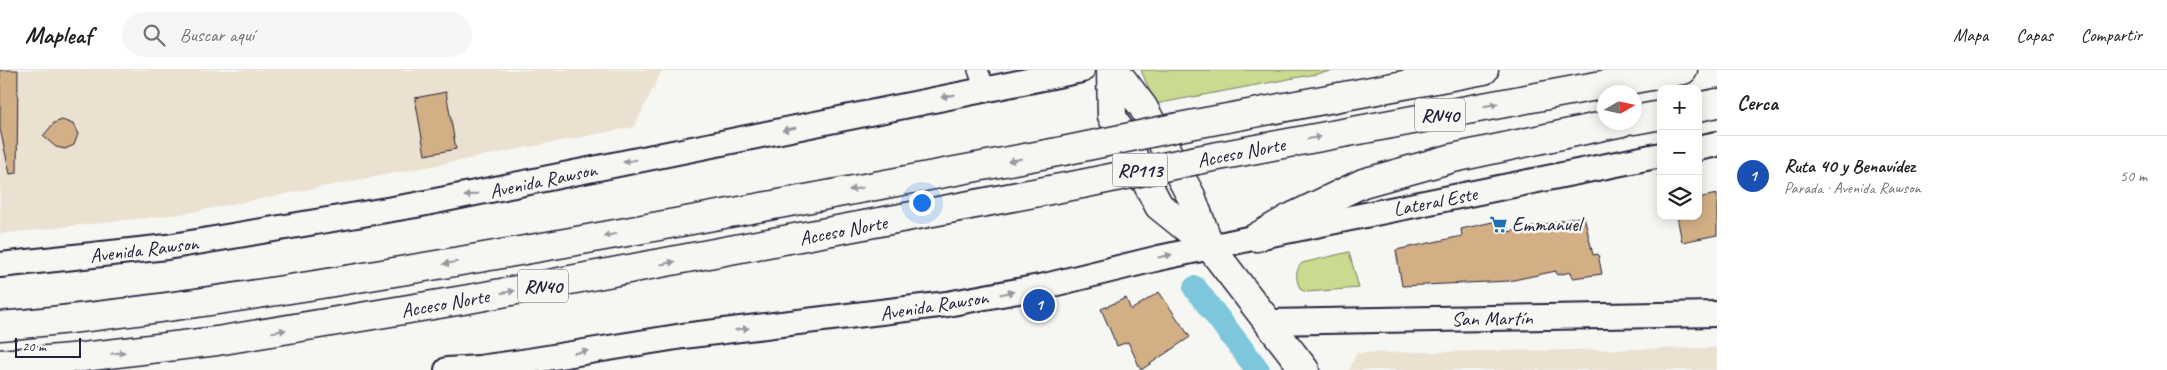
<!DOCTYPE html>
<html lang="es">
<head>
<meta charset="utf-8">
<style>
  body { margin:0; font-family:Caveat,sans-serif; background:#f6f6f6; color:#202124 }
  .controls { position:absolute; right:15px; top:15px; display:grid; overflow:hidden; border-radius:10px; box-shadow:0 2px 12px #0003 }
  .controls button { width:45px; height:45px; display:grid; place-items:center; padding:0; border:0; border-bottom:1px solid #e0e0e0; background:#fff; color:#202124; font:25px sans-serif }
  .compass { position:absolute; left:1597px; top:15px; width:45px; height:45px; border-radius:50%; background:#fff; box-shadow:0 2px 12px #0003; rotate:81deg }
  .scale { position:absolute; left:15px; bottom:12px; width:66px; box-sizing:border-box; padding-left:5px; border:2px solid #22223b; border-top:0; font-size:14px; line-height:18px; white-space:nowrap; color:#22223b; -webkit-text-stroke:4px #f6f6f2; paint-order:stroke }
  .you { position:absolute; left:921px; top:132px; width:18px; height:18px; margin:-12px; border:4px solid #fff; border-radius:50%; background:#1a73e8; box-shadow:0 0 0 8px #1a73e833 }
  .badge { display:grid; place-items:center; width:32px; height:32px; border-radius:50%; background:#b45309; color:#fff; font-size:16px; font-weight:700 }
  .pin { position:absolute; translate:-50% -50%; border:2px solid #fff; box-shadow:0 1px 5px #0006 }
  .list { margin:0; padding:0; list-style:none }
  h2 { display:flex; justify-content:space-between; align-items:center; height:65px; margin:0; padding:0 20px; font-size:21px }
  h2 small { font-size:16px; font-weight:400; color:#757577 }
  .list li { display:grid; grid-template-columns:32px 1fr auto; gap:15px; align-items:center; box-sizing:border-box; height:80px; padding:0 20px; border-top:1px solid #e0e0e0 }
  .list b { display:block; font-size:19px; white-space:nowrap }
  .list p { margin:0; font-size:16px; white-space:nowrap; color:#757577 }
  .list em { font-size:16px; font-style:normal; color:#757577 }
  .icon { flex:none; width:28px; height:28px; fill:none; stroke:currentColor; stroke-width:2; stroke-linecap:round; stroke-linejoin:round }
  .map { position:relative; flex:none; width:1717px; height:300px; overflow:hidden }
  header { display:flex; align-items:center; gap:30px; box-sizing:border-box; height:70px; padding:0 25px; background:#fff; border-bottom:1px solid #e0e0e0 }
  header strong { font-size:24px }
  nav { display:flex; gap:28px; margin-inline-start:auto; font-size:18px }
  .search { width:350px; height:45px; background:#f6f6f6; display:flex; align-items:center; gap:12px; box-sizing:border-box; padding:0 18px; border-radius:28px; color:#757577; font-size:19px }
  main { display:flex }
  aside { flex:1; background:#fff }
  .map>svg:first-child { display:block }
  .built { fill:#ebe1d1 }
  .green { fill:#cada8e; stroke:#767e64 }
  .lines { fill:none; stroke-linecap:round; stroke-linejoin:round }
  .canal { stroke:#7cc7dc; stroke-width:24 }
  .building { fill:#d2af85; stroke:#22223b }
  .minor-casing { stroke:#22223b; stroke-width:22 }
  .tertiary-casing { stroke:#22223b; stroke-width:28 }
  .secondary-casing { stroke:#22223b; stroke-width:31 }
  .primary-casing { stroke:#22223b; stroke-width:31 }
  .motorway-casing { stroke:#22223b; stroke-width:31 }
  .minor { stroke:#f6f6f2; stroke-width:19 }
  .tertiary { stroke:#f6f6f2; stroke-width:24 }
  .secondary { stroke:#f6f6f2; stroke-width:28 }
  .primary { stroke:#f6f6f2; stroke-width:28 }
  .motorway { stroke:#f6f6f2; stroke-width:28 }
  .motorway-bridge-casing { stroke:#22223b; stroke-width:31; stroke-linecap:butt }
  .motorway-bridge { stroke:#f6f6f2; stroke-width:28 }
  .oneway { fill:#9797a0 }
  .labels { text-anchor:middle; stroke-width:5; stroke-linejoin:round; paint-order:stroke }
  .shield { fill:#f6f6f2; stroke:#626272; stroke-width:1 }
  .shield-label { font-size:19px; font-weight:bold; fill:#22223b }
  .street-label { font-size:20px; fill:#22223b; stroke:#f6f6f2 }
  .poi-label { font-size:20px; fill:#22223b; stroke:#f6f6f2; text-anchor:start }
</style>
</head>
<body>
<header>
<strong>Mapleaf</strong>
<div class="search"><svg class="icon" aria-label="search" viewBox="0 0 24 24"><circle cx="10" cy="10" r="6"/><path d="M15 15l6 6"/></svg>Buscar aquí</div>
<nav><a>Mapa</a><a>Capas</a><a>Compartir</a></nav>
</header>
<main>
<div class="map">
<svg width="1717" height="300" viewBox="0 0 1717 300">
  <rect width="100%" height="100%" fill="#f6f6f2"/>
  <filter id="ink" filterUnits="userSpaceOnUse"><feTurbulence type="fractalNoise" baseFrequency=".02" numOctaves="2"/><feDisplacementMap in="SourceGraphic" scale="10" xChannelSelector="R" yChannelSelector="G"/><feConvolveMatrix kernelMatrix="1 2 1 2 8 2 1 2 1" color-interpolation-filters="sRGB"/></filter>
  <g filter="url(#ink)">
    <!-- built -->
    <g class="built">
      <polygon points="0,0 662,0 634,57 181,144 0,164"/>
      <polygon points="1717,278 1717,300 1349,300 1357,283"/>
    </g>
    <!-- green -->
    <g class="green">
      <polygon points="1141,0 1337,0 1155,34"/>
      <path d="M1349,182L1359,218L1307,222L1301,220C1296,211 1294,201 1302,193Z"/>
    </g>
    <g class="lines">
      <!-- canal -->
      <polyline class="canal" points="1195,218 1258,300"/>
    </g>
    <!-- building -->
    <g class="building">
      <polygon points="0,0 18,0 17,103 10,104 0,59"/>
      <polygon points="446,22 456,79 425,85 415,28"/>
      <polygon points="62,50 73,54 78,64 74,75 65,79 56,77 43,66 54,53"/>
      <polygon points="1717,124 1717,165 1682,172 1677,146 1698,146 1698,128"/>
      <polygon points="1584,146 1593,185 1598,184 1602,204 1573,208 1571,202 1557,205 1556,201 1509,211 1402,216 1396,180 1462,166 1461,159 1506,149 1508,162"/>
      <polygon points="1159,222 1190,267 1141,300 1128,272 1117,276 1101,239 1126,228 1131,240"/>
    </g>
    <g class="lines">
      <defs>
        <polyline id="minor" points="978,0 985,19"/>
        <g id="tertiary">
          <polyline points="1698,78 1717,74"/>
          <polyline points="0,195 167,177 416,135 1082,0"/>
          <polyline points="1268,252 1717,244"/>
          <polyline points="447,300 479,298 522,292 683,266 947,234 1045,216 1159,188 1257,167 1661,85"/>
        </g>
        <polyline id="secondary" points="1210,177 1305,300"/>
        <g id="primary">
          <polyline points="1111,0 1112,46 1159,136 1210,177"/>
          <polyline points="1115,0 1143,37 1191,126 1210,177"/>
        </g>
        <g id="motorway">
          <polyline points="1698,37 1717,33"/>
          <polyline points="1634,50 1661,45"/>
          <polyline points="1179,57 1484,0"/>
          <polyline points="1197,90 1683,0"/>
          <polyline points="1257,167 1290,148 1363,113 1453,88 1622,52"/>
          <path d="M0,256C126,245 251,226 376,205C606,168 834,123 1063,81"/>
          <polyline points="0,294 83,287 217,271 469,229 1082,114"/>
        </g>
      </defs>
      <!-- minor casing -->
      <use href="#minor" class="minor-casing"/>
      <!-- tertiary casing -->
      <use href="#tertiary" class="tertiary-casing"/>
      <!-- secondary casing -->
      <use href="#secondary" class="secondary-casing"/>
      <!-- primary casing -->
      <use href="#primary" class="primary-casing"/>
      <!-- motorway casing -->
      <use href="#motorway" class="motorway-casing"/>
      <!-- minor -->
      <use href="#minor" class="minor"/>
      <!-- tertiary -->
      <use href="#tertiary" class="tertiary"/>
      <!-- secondary -->
      <use href="#secondary" class="secondary"/>
      <!-- primary -->
      <use href="#primary" class="primary"/>
      <!-- motorway -->
      <use href="#motorway" class="motorway"/>
      <defs>
        <g id="motorway-bridge">
          <polyline points="1063,81 1179,57"/>
          <polyline points="1082,114 1197,90"/>
        </g>
      </defs>
      <!-- motorway-bridge casing -->
      <use href="#motorway-bridge" class="motorway-bridge-casing"/>
      <!-- motorway-bridge -->
      <use href="#motorway-bridge" class="motorway-bridge"/>
    </g>
    <!-- one-way arrows -->
    <defs><path id="oneway-solid" d="M-6-.8H1V-3.2L6.5 0L1 3.2V.8H-6Z" transform="scale(1.25)"/></defs>
    <g class="oneway">
      <use href="#oneway-solid" transform="translate(948 26) rotate(169)"/>
      <use href="#oneway-solid" transform="translate(1491 35) rotate(-10)"/>
      <use href="#oneway-solid" transform="translate(789 59) rotate(168)"/>
      <use href="#oneway-solid" transform="translate(1314 68) rotate(-10)"/>
      <use href="#oneway-solid" transform="translate(1015 90) rotate(169)"/>
      <use href="#oneway-solid" transform="translate(630 91) rotate(169)"/>
      <use href="#oneway-solid" transform="translate(856 119) rotate(169)"/>
      <use href="#oneway-solid" transform="translate(471 125) rotate(169)"/>
      <use href="#oneway-solid" transform="translate(610 165) rotate(169)"/>
      <use href="#oneway-solid" transform="translate(1165 186) rotate(-12)"/>
      <use href="#oneway-solid" transform="translate(450 193) rotate(171)"/>
      <use href="#oneway-solid" transform="translate(668 193) rotate(-11)"/>
      <use href="#oneway-solid" transform="translate(508 222) rotate(-10)"/>
      <use href="#oneway-solid" transform="translate(1007 223) rotate(-11)"/>
      <use href="#oneway-solid" transform="translate(742 259) rotate(-7)"/>
      <use href="#oneway-solid" transform="translate(279 261) rotate(-9)"/>
      <use href="#oneway-solid" transform="translate(581 282) rotate(-10)"/>
      <use href="#oneway-solid" transform="translate(118 283) rotate(-7)"/>
    </g>
  </g>
  <!-- icons -->
  <defs>
    <symbol id="supermarket-bare" viewBox="-9 -9 18 18"><path d="M-6-5.5h2.5l.6 2H6L4.5 2H-2.5L-4.4-4H-6ZM-1.5 3.2a1.3 1.3 0 1 0 .1 0ZM3 3.2a1.3 1.3 0 1 0 .1 0Z" fill="#1f6fb2" stroke="#f6f6f2" stroke-width="2.5" paint-order="stroke"/></symbol>
  </defs>
  <g fill-rule="evenodd">
    <use href="#supermarket-bare" x="1486" y="142" width="25" height="25"/>
  </g>
  <g class="labels">
    <!-- shield labels -->
    <g class="shield">
      <rect x="1415" y="28.5" width="50" height="33" rx="4"/>
      <rect x="1112.5" y="83.5" width="55" height="33" rx="4"/>
      <rect x="518" y="199.5" width="50" height="33" rx="4"/>
    </g>
    <g class="shield-label">
      <text x="1440" y="52">RN40</text>
      <text x="1140" y="107">RP113</text>
      <text x="543" y="223">RN40</text>
    </g>
    <!-- street labels -->
    <g class="street-label">
      <text transform="translate(1241 82) rotate(-11)" y="7">Acceso Norte</text>
      <text transform="translate(543 110) rotate(-12)" y="7">Avenida Rawson</text>
      <text transform="translate(1435 131) rotate(-11)" y="7">Lateral Este</text>
      <text transform="translate(843 160) rotate(-11)" y="7">Acceso Norte</text>
      <text transform="translate(144 179) rotate(-7)" y="7">Avenida Rawson</text>
      <text transform="translate(445 233) rotate(-10)" y="7">Acceso Norte</text>
      <text transform="translate(934 235) rotate(-9)" y="7">Avenida Rawson</text>
      <text transform="translate(1492 248) rotate(-1)" y="7">San Martín</text>
    </g>
    <!-- poi labels -->
    <g class="poi-label">
      <text x="1512" y="161">Emmanuel</text>
    </g>
  </g>
</svg>
<div class="controls">
<button>+</button>
<button>−</button>
<button><svg class="icon" aria-label="layers" viewBox="0 0 24 24"><path d="M12 4l9 5-9 5-9-5zM3 14l9 5 9-5"/></svg></button>
</div>
<svg class="compass" viewBox="-18 -18 36 36"><path d="M0-13l5 13h-10z" fill="#e53935"/><path d="M0 13l5-13h-10z" fill="#757577"/></svg>
<div class="scale">20 m</div>
<div class="you"></div>
<div class="pin badge" style="left:1039px;top:235px;background:#1a4fb4">1</div>
</div>
<aside>
<h2>Cerca<small></small></h2>
<ul class="list">
<li><span class="badge" style="background:#1a4fb4">1</span><div><b>Ruta 40 y Benavídez</b><p>Parada · Avenida Rawson</p></div><em>50 m</em></li>
</ul>
</aside>
</main>
</body>
</html>
